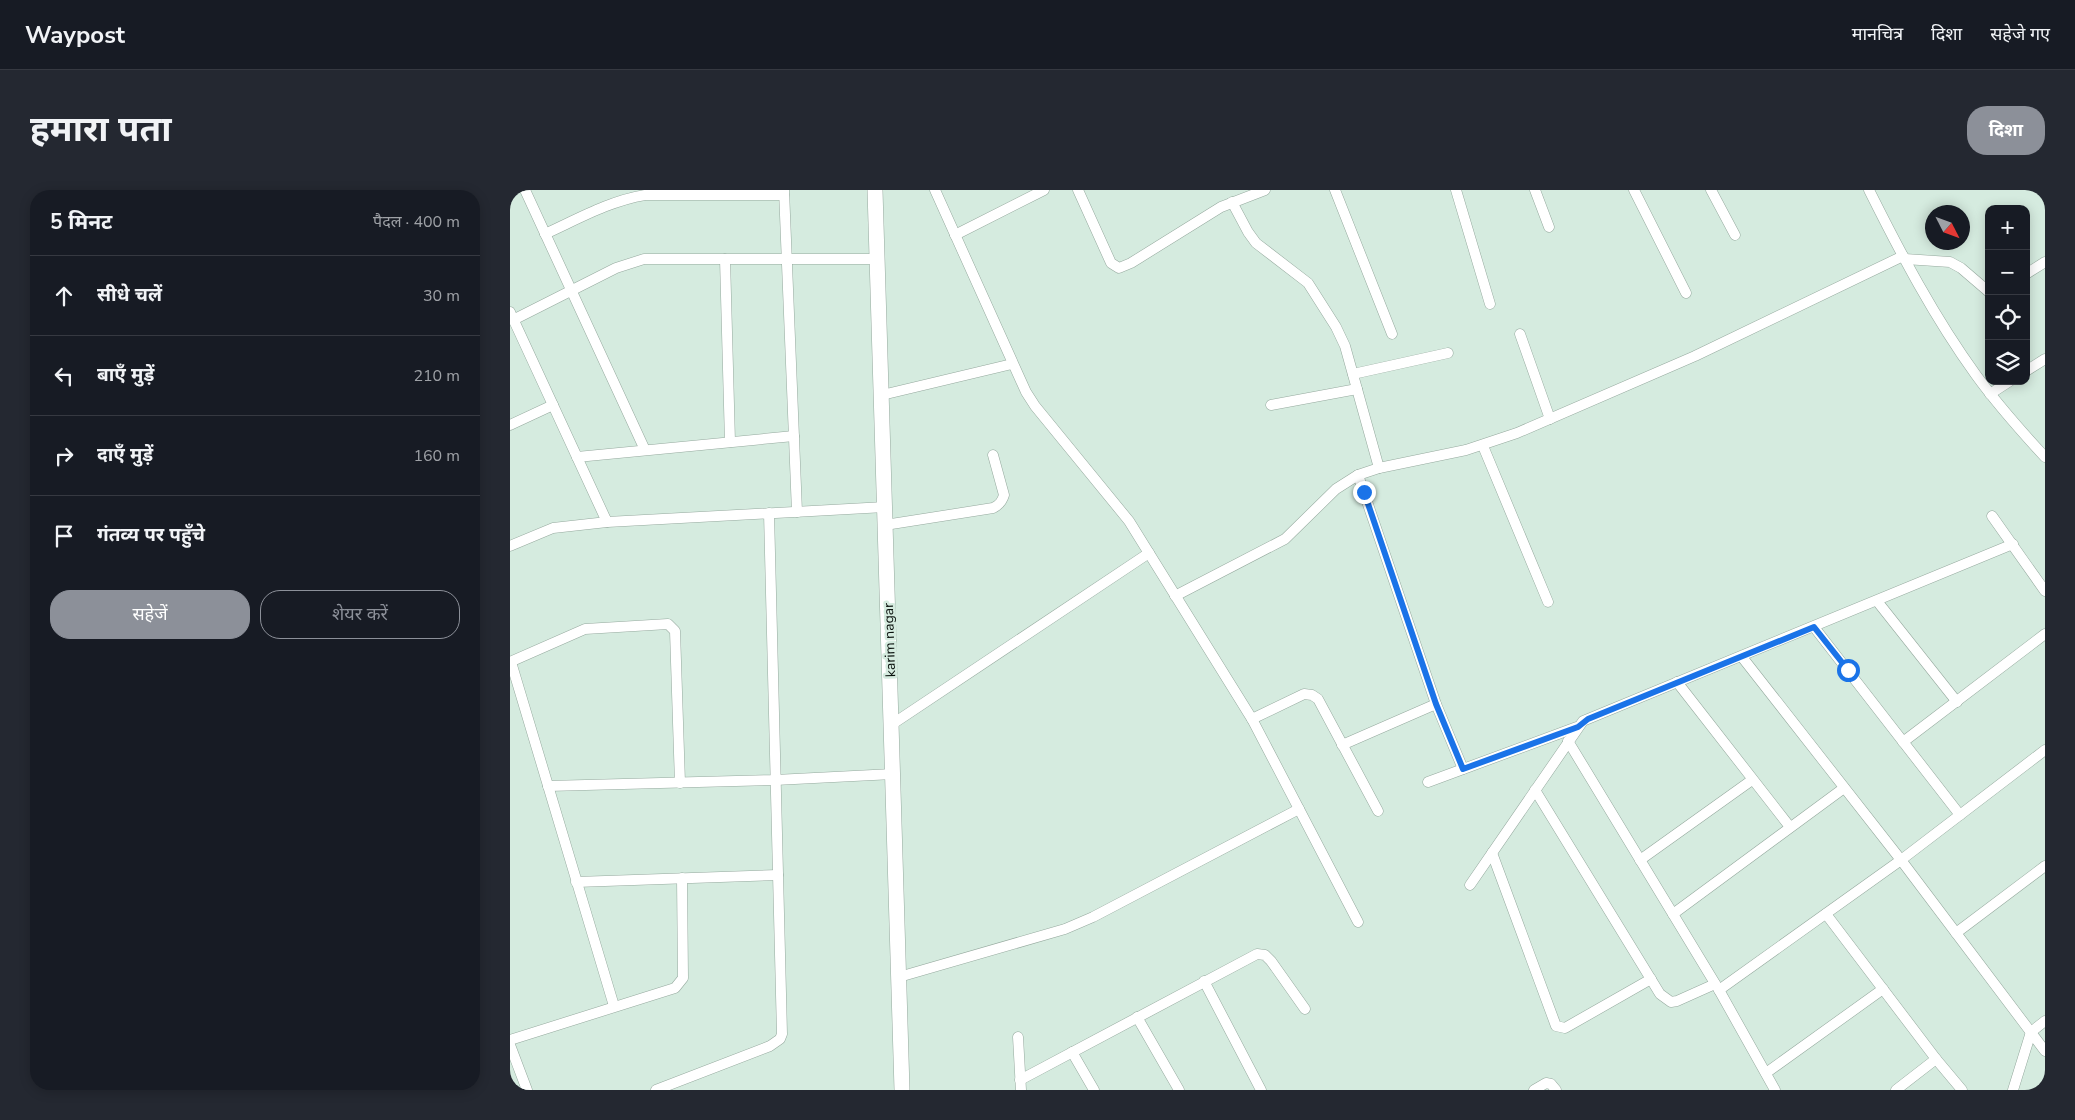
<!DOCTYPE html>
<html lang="hi">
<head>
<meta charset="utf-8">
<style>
  body { margin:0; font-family:"Nunito Sans","Noto Sans Devanagari",sans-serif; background:#242831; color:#f1f3f6 }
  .controls { position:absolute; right:15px; top:15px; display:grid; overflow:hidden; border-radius:10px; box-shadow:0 2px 12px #0003 }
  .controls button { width:45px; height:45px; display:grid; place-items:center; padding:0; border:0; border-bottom:1px solid #363941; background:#171b24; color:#f1f3f6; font:25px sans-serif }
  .compass { position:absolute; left:1415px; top:15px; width:45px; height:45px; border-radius:50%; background:#171b24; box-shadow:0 2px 12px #0003; rotate:132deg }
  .stop { position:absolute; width:15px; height:15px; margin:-11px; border:4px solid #1a73e8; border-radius:50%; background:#fff }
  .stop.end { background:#1a73e8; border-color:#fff; box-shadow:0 1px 5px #0008 }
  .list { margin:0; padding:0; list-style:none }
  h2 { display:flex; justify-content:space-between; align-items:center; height:65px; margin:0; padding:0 20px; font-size:21px }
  h2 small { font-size:16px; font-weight:400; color:#9ea1a6 }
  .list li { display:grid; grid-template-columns:32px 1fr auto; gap:15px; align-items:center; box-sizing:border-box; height:80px; padding:0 20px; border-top:1px solid #363941 }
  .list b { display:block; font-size:19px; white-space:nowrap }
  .list em { font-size:16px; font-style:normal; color:#9ea1a6 }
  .actions { display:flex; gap:10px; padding:15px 20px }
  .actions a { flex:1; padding:11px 0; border:1px solid #8c9099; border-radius:20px; text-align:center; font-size:18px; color:#8c9099 }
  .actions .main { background:#8c9099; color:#fff }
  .icon { flex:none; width:28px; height:28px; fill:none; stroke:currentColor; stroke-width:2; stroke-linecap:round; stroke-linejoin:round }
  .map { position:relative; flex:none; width:1535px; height:900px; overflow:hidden; border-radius:20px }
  header { display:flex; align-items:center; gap:30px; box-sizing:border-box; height:70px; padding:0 25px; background:#171b24; border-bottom:1px solid #363941 }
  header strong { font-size:24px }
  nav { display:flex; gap:28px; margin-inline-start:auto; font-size:18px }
  .intro { display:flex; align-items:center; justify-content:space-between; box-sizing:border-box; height:120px; padding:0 30px }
  h1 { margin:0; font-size:35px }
  .button { padding:12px 22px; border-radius:20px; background:#8c9099; color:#fff; font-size:18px; font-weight:700 }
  main { display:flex; gap:30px; padding:0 30px }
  aside { flex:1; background:#171b24; border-radius:20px; box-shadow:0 2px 12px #0003 }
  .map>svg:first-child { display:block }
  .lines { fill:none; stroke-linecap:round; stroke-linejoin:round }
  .street-casing { stroke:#95a99e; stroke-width:11 }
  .secondary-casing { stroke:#95a99e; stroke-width:16 }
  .street { stroke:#fff; stroke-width:10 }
  .secondary { stroke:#fff; stroke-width:15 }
  .route { stroke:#1a73e8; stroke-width:6 }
  .labels { text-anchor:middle; stroke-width:5; stroke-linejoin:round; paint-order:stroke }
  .street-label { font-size:14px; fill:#09100c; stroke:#d5ebdf }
</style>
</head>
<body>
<header>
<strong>Waypost</strong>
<nav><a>मानचित्र</a><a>दिशा</a><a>सहेजे गए</a></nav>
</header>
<div class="intro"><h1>हमारा पता</h1><a class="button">दिशा</a></div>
<main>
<aside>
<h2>5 मिनट<small>पैदल · 400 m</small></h2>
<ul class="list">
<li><svg class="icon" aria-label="ahead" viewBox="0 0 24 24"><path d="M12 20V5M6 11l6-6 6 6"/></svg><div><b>सीधे चलें</b></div><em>30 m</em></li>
<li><svg class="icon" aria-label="left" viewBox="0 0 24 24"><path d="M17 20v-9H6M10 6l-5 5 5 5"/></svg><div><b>बाएँ मुड़ें</b></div><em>210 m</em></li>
<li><svg class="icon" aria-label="right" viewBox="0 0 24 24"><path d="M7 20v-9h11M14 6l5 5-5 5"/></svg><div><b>दाएँ मुड़ें</b></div><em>160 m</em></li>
<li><svg class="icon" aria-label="arrive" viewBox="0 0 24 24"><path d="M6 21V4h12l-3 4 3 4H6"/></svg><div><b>गंतव्य पर पहुँचे</b></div></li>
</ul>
<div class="actions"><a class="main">सहेजें</a><a>शेयर करें</a></div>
</aside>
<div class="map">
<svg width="1535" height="900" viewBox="0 0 1535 900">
  <rect width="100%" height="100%" fill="#d5ebdf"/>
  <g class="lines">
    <defs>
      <g id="street">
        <polyline points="15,0 135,260"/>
        <polyline points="274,0 287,322"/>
        <polyline points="425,0 516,202 525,216 619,331 742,529 848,732"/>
        <polyline points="568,0 601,73 609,78 621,73 711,17 755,0"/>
        <polyline points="825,0 882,144"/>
        <polyline points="946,0 980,114"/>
        <polyline points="1025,0 1039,37"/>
        <polyline points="1124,0 1176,103"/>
        <polyline points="1201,0 1225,45"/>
        <path d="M1359,0C1391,64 1424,127 1466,185C1487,214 1511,241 1535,267"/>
        <polyline points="722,12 738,42 746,53 798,93 826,137 835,156 869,278"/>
        <path d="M35,44C68,29 99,11 135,5H274"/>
        <polyline points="445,45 534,0"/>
        <polyline points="215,69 220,252"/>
        <polyline points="1395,69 1440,72 1451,78 1479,102"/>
        <polyline points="1516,84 1535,72"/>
        <polyline points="0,122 97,332 375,317"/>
        <polyline points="3,130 106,78 134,69 368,69"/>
        <polyline points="1010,144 1040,229"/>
        <polyline points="1516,181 1535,169"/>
        <polyline points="843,184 938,163"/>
        <polyline points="1480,204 1500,191"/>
        <polyline points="372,205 502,174"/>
        <polyline points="761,215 847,199"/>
        <polyline points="0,235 43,215"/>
        <polyline points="973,256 1038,412"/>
        <polyline points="67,267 284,246"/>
        <polyline points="848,285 926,514 953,579"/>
        <polyline points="1482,326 1535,401"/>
        <path d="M375,335L483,318C489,315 492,312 494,305L483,265"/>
        <polyline points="0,356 43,338 97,332"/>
        <polyline points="665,406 775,349 826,299 848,285 869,278 956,260 1007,243 1185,166 1393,66"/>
        <polyline points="1367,411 1447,512"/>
        <polyline points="1304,437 1450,625"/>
        <polyline points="1232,467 1391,670 1535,861"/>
        <polyline points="0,472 75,439 158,434 165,441 170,593"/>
        <polyline points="1,472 104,816"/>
        <polyline points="1167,492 1280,637"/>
        <polyline points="742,529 794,504 802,505 808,509 868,621"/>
        <polyline points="381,535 639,363"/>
        <polyline points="1058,551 1209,800 1265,900"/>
        <polyline points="1393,552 1535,444"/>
        <polyline points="832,555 926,514"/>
        <polyline points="918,592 1067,537"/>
        <polyline points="38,596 265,590 383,584"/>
        <polyline points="1025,600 1150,804 1161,812 1167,811 1205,794"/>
        <polyline points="982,663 1046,836 1055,838 1141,789"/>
        <polyline points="1130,670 1242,590"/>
        <polyline points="66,692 268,685"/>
        <polyline points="960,695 1073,531 1503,354"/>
        <polyline points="1163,724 1334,598"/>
        <polyline points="1316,724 1426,869 1452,900"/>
        <polyline points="1446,743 1535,676"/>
        <polyline points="389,787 555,739 583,727 789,619"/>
        <polyline points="694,791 751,900"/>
        <polyline points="1209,800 1391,670 1535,560"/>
        <polyline points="627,827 669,900"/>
        <polyline points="508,847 511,900"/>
        <polyline points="0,850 165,798 173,788 172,688"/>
        <polyline points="0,855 17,900"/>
        <polyline points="562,862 584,900"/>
        <polyline points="1256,883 1373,799"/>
        <polyline points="510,890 747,764 755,765 761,771 795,819"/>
        <polyline points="146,900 260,856 270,849 272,844 259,323"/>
        <polyline points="1024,900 1036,893 1041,894 1046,900"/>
        <polyline points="1386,900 1426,869"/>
        <polyline points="1503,900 1521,842 1535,831"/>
      </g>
      <polyline id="secondary" points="365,0 392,900"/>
    </defs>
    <!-- street casing -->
    <use href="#street" class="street-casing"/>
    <!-- secondary casing -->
    <use href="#secondary" class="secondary-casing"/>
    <!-- street -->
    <use href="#street" class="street"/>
    <!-- secondary -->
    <use href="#secondary" class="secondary"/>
  </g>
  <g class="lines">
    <!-- route -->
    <polyline class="route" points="854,302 926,514 953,579 1068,537 1078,529 1304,437 1338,480"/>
  </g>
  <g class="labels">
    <!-- street labels -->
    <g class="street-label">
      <text transform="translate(379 450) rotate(-92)" y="5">karim nagar</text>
    </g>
  </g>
</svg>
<div class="controls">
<button>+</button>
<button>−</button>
<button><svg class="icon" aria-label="locate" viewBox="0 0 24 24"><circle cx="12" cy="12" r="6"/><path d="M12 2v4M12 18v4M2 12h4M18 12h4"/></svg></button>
<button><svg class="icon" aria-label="layers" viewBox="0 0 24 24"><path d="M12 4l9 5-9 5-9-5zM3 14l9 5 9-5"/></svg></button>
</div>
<svg class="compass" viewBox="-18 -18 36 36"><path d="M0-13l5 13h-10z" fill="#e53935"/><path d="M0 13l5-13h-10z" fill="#9ea1a6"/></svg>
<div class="stop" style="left:1338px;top:480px"></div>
<div class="stop end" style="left:854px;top:302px"></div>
</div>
</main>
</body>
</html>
